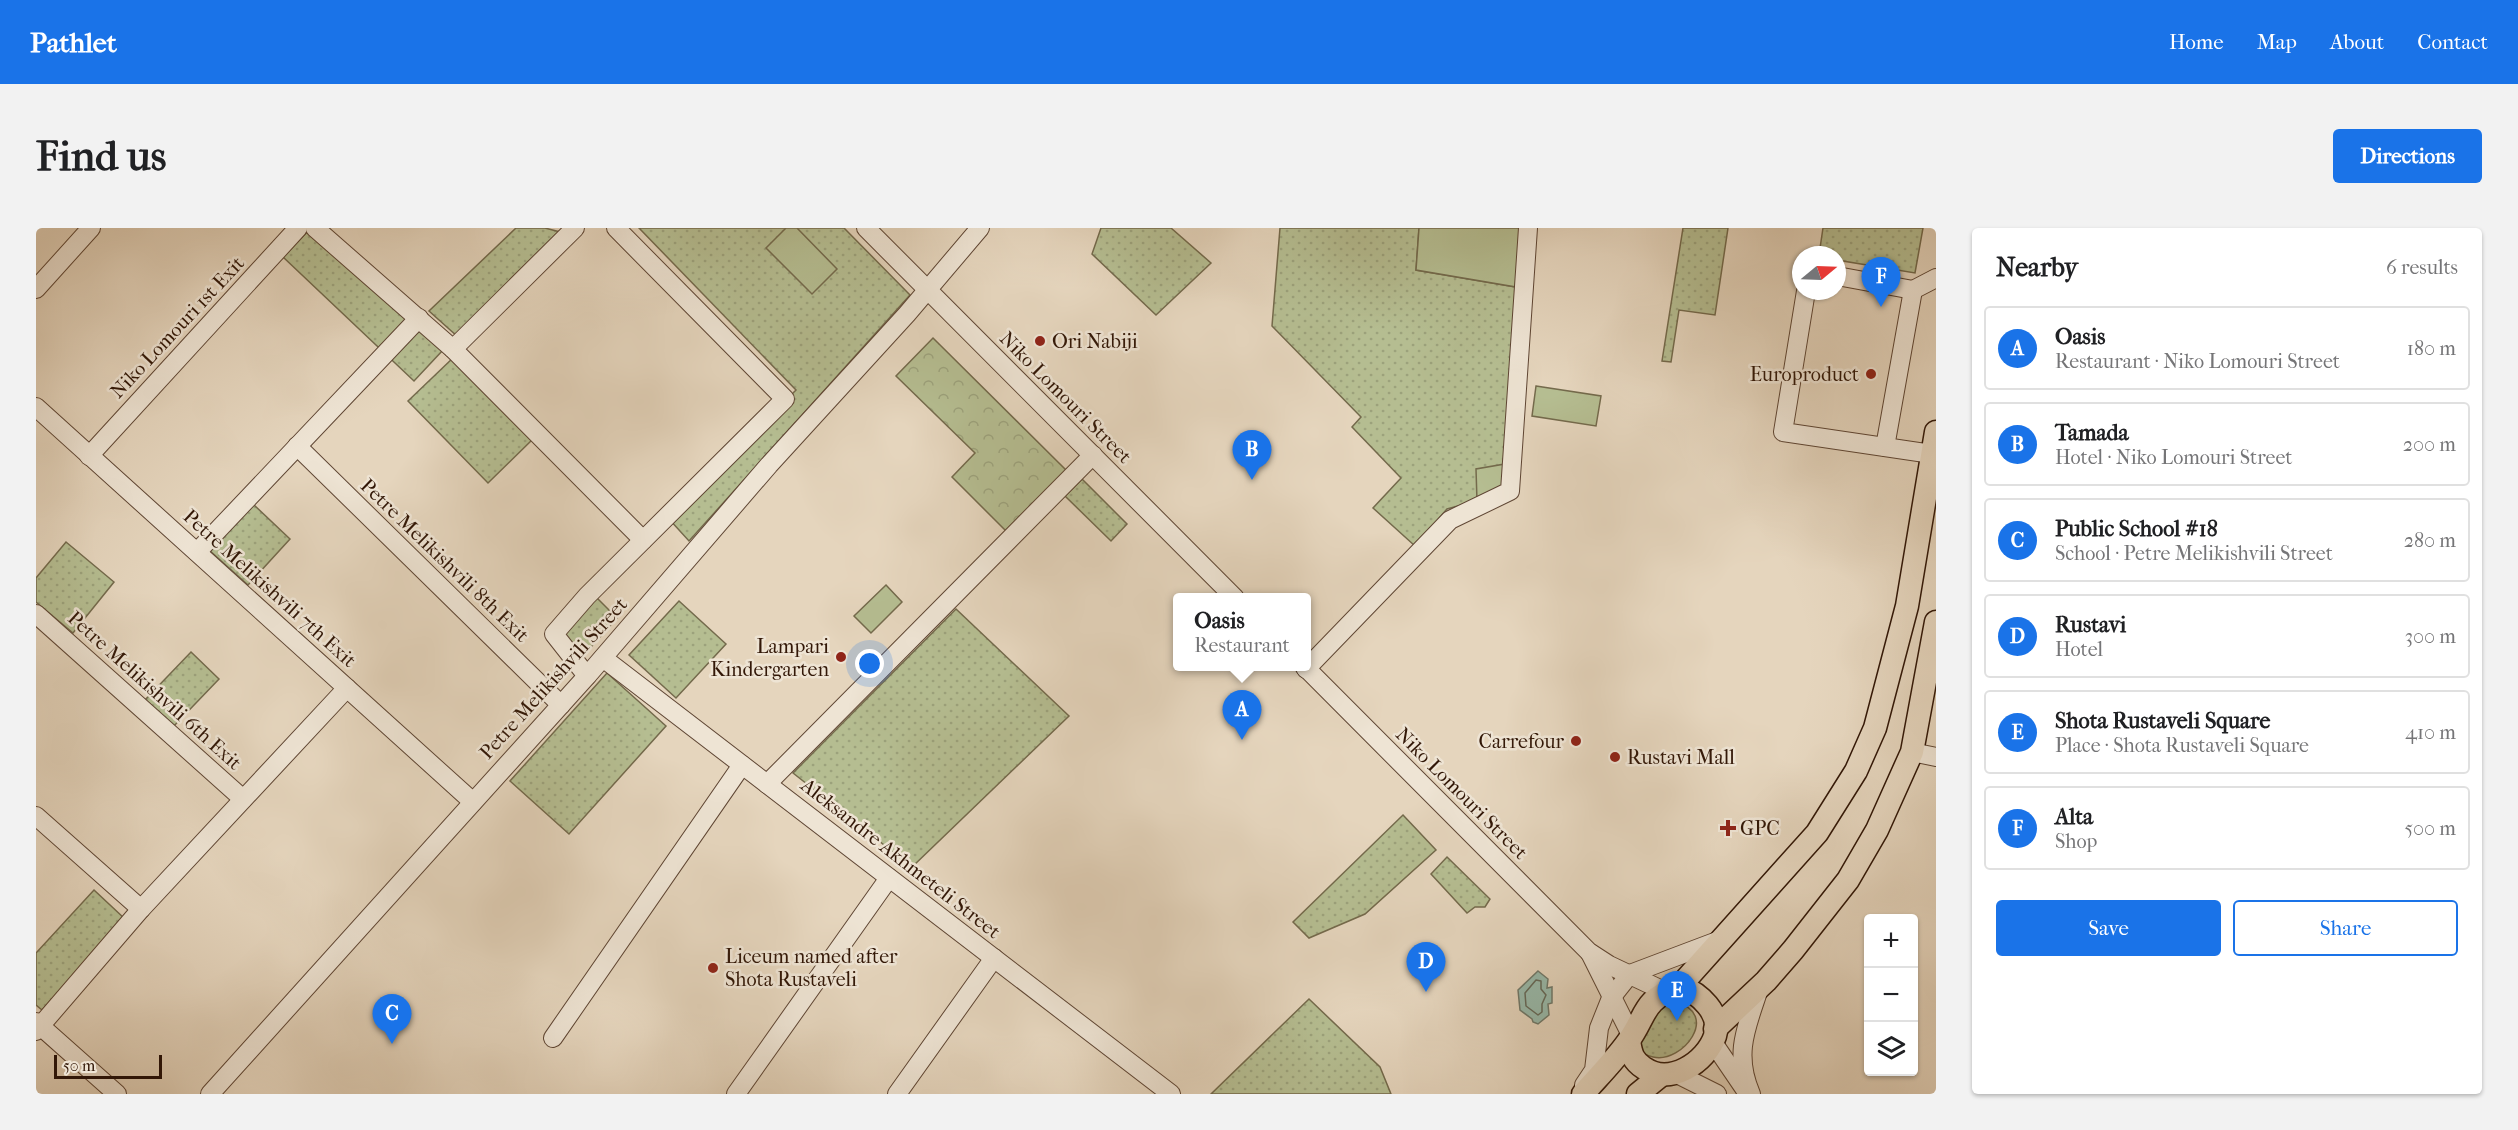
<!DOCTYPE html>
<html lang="en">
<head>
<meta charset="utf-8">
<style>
  body { margin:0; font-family:"IM FELL French Canon",serif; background:#f2f2f2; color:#202124 }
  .controls { position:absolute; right:18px; bottom:18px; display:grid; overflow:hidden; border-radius:6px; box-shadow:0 2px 4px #0004 }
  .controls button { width:54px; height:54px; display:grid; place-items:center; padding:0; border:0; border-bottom:2px solid #e0e0e0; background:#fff; color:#202124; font:30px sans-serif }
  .compass { position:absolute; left:1756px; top:18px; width:54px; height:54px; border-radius:50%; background:#fff; box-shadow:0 2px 4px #0004; rotate:71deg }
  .scale { position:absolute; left:18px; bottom:15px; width:108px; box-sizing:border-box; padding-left:6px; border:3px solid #321707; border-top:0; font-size:16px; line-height:21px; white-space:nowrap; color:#321707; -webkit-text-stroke:4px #eee4d4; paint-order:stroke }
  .you { position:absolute; left:834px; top:436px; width:21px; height:21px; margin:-15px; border:4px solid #fff; border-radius:50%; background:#1a73e8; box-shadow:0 0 0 9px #1a73e833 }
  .badge { display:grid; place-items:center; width:39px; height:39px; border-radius:50%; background:#1a73e8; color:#fff; font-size:20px; font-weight:700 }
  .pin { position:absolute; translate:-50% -50px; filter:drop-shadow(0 2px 3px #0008) }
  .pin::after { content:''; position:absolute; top:32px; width:21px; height:18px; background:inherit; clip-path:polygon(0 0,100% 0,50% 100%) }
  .popup { position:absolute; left:1137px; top:365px; width:138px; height:78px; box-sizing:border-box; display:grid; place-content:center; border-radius:6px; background:#fff; filter:drop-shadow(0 2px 4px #0005); font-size:20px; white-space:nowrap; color:#757577 }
  .popup b { font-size:22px; color:#202124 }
  .popup::after { content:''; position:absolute; left:50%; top:100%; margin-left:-12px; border:12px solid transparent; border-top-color:#fff }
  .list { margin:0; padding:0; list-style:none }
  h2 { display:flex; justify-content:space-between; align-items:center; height:78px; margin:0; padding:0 24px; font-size:26px }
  h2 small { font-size:20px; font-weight:400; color:#757577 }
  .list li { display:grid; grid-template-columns:39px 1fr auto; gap:18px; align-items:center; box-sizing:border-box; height:84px; margin:0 12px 12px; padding:0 12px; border:2px solid #e0e0e0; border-radius:6px }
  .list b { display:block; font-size:22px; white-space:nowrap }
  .list p { margin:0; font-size:20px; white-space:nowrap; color:#757577 }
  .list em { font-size:20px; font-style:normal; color:#757577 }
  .actions { display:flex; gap:12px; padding:18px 24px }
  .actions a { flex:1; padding:14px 0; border:2px solid #1a73e8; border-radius:6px; text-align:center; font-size:21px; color:#1a73e8 }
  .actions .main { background:#1a73e8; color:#fff }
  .icon { flex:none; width:33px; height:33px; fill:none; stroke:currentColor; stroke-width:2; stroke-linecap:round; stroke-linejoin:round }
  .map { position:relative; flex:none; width:1900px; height:866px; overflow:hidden; border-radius:6px }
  header { display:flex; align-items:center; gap:36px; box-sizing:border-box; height:84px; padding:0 30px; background:#1a73e8; color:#fff }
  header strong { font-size:28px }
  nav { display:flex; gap:33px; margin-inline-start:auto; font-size:21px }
  .intro { display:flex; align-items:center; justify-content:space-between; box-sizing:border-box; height:144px; padding:0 36px }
  h1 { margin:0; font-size:42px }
  .button { padding:15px 27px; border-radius:6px; background:#1a73e8; color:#fff; font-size:21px; font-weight:700 }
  main { display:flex; gap:36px; padding:0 36px }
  aside { flex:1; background:#fff; border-radius:6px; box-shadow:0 2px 4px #0004 }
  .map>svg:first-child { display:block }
  .grass { fill:url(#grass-dots); stroke:#746a4c; stroke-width:1.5 }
  .forest { fill:url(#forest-crowns); stroke:#746a4c; stroke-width:1.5 }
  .garden { fill:#b5bd91; stroke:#746a4c; stroke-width:1.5 }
  .water { fill:#97b9aa; stroke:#6f7869; stroke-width:1.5 }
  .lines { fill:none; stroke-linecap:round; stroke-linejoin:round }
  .shore { stroke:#646858; stroke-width:1.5 }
  .minor-casing { stroke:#5f4634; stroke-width:20 }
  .major-casing { stroke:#321707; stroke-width:25 }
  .minor { stroke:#eee4d4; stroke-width:18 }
  .major { stroke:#e5d5bd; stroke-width:22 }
  .poi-dot { fill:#8f2418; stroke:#eee4d4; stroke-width:2 }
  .labels { text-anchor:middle; stroke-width:5; stroke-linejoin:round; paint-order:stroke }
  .street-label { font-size:20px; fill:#321707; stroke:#eee4d4 }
  .poi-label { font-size:20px; fill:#321707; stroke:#eee4d4; text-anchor:start }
</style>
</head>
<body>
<header>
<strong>Pathlet</strong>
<nav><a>Home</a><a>Map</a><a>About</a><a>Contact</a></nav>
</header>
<div class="intro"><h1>Find us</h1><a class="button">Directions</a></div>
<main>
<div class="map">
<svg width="1900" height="866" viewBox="0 0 1900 866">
  <defs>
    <pattern id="grass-dots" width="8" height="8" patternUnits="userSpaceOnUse" patternTransform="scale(1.5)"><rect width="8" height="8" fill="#b5bd91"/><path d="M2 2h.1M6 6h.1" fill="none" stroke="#9ca27c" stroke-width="1.8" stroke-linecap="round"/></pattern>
    <pattern id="forest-crowns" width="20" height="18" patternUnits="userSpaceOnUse" patternTransform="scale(1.5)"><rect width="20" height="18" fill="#b5bd91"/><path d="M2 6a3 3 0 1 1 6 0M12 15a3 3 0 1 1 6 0" fill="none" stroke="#9ca27c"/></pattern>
  </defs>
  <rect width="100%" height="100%" fill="#e5d5bd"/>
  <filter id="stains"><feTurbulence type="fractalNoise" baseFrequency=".00333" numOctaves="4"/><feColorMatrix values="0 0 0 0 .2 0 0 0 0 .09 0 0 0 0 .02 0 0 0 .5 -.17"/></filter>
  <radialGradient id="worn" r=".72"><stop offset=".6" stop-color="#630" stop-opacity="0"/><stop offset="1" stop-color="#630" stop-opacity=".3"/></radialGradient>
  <!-- grass -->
  <g class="grass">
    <polygon points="275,0 407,122 378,153 247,29"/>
    <polygon points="480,0 509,0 528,5 422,109 393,83"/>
    <polygon points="603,0 808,0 874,67 653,313 633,291 760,162"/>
    <polygon points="1065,0 1135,0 1175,35 1120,87 1056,26"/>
    <polygon points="1244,0 1383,0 1380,42 1480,59 1469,236 1441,273 1411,281 1379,318 1337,280 1365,250 1316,199 1325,189 1236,98"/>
    <polygon points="1647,0 1692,0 1679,87 1643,82 1635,134 1626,133"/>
    <polygon points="1787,0 1887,0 1879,45 1801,32 1801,27 1783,27"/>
    <polygon points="419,128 499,209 452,255 372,173"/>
    <polygon points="1046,251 1091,296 1075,313 1029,268"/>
    <polygon points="217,276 254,311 212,357 173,322"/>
    <polygon points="30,314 78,354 37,405 0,374 0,350"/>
    <polygon points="556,365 581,390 547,428 523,403"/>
    <polygon points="643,373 690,416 640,470 593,427"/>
    <polygon points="920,381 1033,488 876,639 757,545"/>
    <polygon points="155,424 183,451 136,500 108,473"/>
    <polygon points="571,445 630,498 533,606 474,553"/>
    <polygon points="1367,587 1400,622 1329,686 1273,710 1257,694"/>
    <polygon points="1411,629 1454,671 1449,679 1439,679 1431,685 1395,646"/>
    <polygon points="58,662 89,691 6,782 0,777 0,725"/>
    <polygon points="1273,771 1344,839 1355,866 1175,866"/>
    <path d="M1639,774C1685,785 1647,836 1617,829C1587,823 1613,789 1626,779C1629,776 1635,775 1639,774Z"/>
  </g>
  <!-- forest -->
  <polygon class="forest" points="897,110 1030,242 970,303 916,249 939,225 860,148"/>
  <!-- garden -->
  <g class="garden">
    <polygon points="750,0 761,0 801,41 776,66 730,20"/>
    <polygon points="1383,0 1485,0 1480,59 1380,42"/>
    <polygon points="1500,158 1565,168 1560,198 1496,188"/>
    <polygon points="1469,236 1468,259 1441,273 1440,241"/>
    <polygon points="850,357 866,374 835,405 818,388"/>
  </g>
  <!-- water -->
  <polygon class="water" points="1502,743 1512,751 1511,760 1516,759 1516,775 1512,776 1513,787 1502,796 1497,794 1496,791 1484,782 1482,762"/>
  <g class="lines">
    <!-- shore -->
    <polygon class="shore" points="1500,752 1505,753 1505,761 1510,767 1506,776 1506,784 1502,787 1490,778 1489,765"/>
    <defs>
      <g id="minor">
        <polyline points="279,0 417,121 607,312"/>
        <polyline points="830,0 1199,370"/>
        <polyline points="1801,48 1877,62"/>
        <polyline points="0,61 55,0"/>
        <polyline points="1770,63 1747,204 1896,226"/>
        <polyline points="417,121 539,0"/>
        <polyline points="0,179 437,574"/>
        <polyline points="261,218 525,477"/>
        <polyline points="1849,219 1877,62 1900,50"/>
        <polyline points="53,228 262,0"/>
        <polyline points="161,324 383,90"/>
        <polyline points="0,386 207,571"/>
        <polyline points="567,430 1135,866"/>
        <polyline points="1268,438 1553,724 1573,737 1630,764"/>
        <polyline points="1270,441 1414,292 1474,263 1492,0"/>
        <polyline points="551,448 518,406 551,368 749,171 580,0"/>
        <polyline points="1876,524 1900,529"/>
        <polyline points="731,556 1057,227"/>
        <polyline points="0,588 105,681"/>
        <polyline points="1554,725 1595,807"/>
        <polyline points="0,794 81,866"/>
        <polyline points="0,803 105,681 311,460"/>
        <polyline points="517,810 706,537"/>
        <polyline points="1676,813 1708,860"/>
        <polyline points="1639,845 1681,866"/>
        <polyline points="1548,857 1558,842 1563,800 1575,770 1594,746 1684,712"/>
        <polyline points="174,866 551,448 733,237 871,86 944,0"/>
        <polyline points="700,866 853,650"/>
        <polyline points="861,866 958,730"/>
        <path d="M1715,866C1697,825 1711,798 1724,758"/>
      </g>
      <g id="major">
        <polyline points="1679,801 1730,753 1757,722 1812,652 1841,602 1876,524 1900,394"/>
        <path d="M1593,813C1595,826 1597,833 1608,840C1633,858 1670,835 1679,808C1686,785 1663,765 1644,758"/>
        <path d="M1547,866C1562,849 1578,833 1591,815C1612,787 1604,773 1644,758L1781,605L1820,543L1839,500L1871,378L1900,204"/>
        <polyline points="1602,866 1624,848"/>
      </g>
    </defs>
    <!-- minor casing -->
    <use href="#minor" class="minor-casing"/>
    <!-- major casing -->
    <use href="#major" class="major-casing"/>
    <!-- minor -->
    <use href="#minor" class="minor"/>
    <!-- major -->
    <use href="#major" class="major"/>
  </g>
  <!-- markers -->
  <g class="poi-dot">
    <circle cx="1004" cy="113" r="6"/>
    <circle cx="1835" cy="146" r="6"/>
    <circle cx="805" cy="429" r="6"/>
    <circle cx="1540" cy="513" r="6"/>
    <circle cx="1579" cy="529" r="6"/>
    <path d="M1689 591h6v6h6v6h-6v6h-6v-6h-6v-6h6z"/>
    <circle cx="677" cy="740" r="6"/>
  </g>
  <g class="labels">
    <!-- street labels -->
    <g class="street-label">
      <text transform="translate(141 99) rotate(-47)" y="7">Niko Lomouri 1st Exit</text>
      <text transform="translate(1030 169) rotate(45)" y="7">Niko Lomouri Street</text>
      <text transform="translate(409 332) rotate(44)" y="7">Petre Melikishvili 8th Exit</text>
      <text transform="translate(234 360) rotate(42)" y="7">Petre Melikishvili 7th Exit</text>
      <text transform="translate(517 450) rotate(-48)" y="7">Petre Melikishvili Street</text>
      <text transform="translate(119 462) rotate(42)" y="7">Petre Melikishvili 6th Exit</text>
      <text transform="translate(1426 565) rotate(45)" y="7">Niko Lomouri Street</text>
      <text transform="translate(865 630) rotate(38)" y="7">Aleksandre Akhmeteli Street</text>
    </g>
    <!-- poi labels -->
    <g class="poi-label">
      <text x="1016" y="120">Ori Nabiji</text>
      <text x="1823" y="153" text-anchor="end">Europroduct</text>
      <text x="793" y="425" text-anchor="end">Lampari<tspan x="793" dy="23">Kindergarten</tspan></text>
      <text x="1528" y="520" text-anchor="end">Carrefour</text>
      <text x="1591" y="536">Rustavi Mall</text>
      <text x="1704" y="607">GPC</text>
      <text x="689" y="735">Liceum named after<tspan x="689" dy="23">Shota Rustaveli</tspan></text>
    </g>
  </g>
  <rect width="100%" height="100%" filter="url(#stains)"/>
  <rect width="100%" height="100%" fill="url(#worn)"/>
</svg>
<div class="controls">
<button>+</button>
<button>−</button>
<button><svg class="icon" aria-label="layers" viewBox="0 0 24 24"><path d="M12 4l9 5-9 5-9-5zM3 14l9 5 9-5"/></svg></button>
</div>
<svg class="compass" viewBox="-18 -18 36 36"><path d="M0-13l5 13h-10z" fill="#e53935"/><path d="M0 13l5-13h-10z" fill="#757577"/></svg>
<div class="scale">50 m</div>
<div class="you"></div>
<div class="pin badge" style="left:1206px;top:512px">A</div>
<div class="popup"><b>Oasis</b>Restaurant</div>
<div class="pin badge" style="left:1216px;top:252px">B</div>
<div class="pin badge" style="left:356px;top:816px">C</div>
<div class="pin badge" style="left:1390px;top:764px">D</div>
<div class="pin badge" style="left:1641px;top:793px">E</div>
<div class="pin badge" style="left:1845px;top:79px">F</div>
</div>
<aside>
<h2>Nearby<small>6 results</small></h2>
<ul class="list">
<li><span class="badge">A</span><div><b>Oasis</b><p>Restaurant · Niko Lomouri Street</p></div><em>180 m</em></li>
<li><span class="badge">B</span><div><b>Tamada</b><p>Hotel · Niko Lomouri Street</p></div><em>200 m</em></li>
<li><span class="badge">C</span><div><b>Public School #18</b><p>School · Petre Melikishvili Street</p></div><em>280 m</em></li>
<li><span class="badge">D</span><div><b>Rustavi</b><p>Hotel</p></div><em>300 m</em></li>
<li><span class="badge">E</span><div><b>Shota Rustaveli Square</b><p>Place · Shota Rustaveli Square</p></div><em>410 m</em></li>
<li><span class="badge">F</span><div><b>Alta</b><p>Shop</p></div><em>500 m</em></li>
</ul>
<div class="actions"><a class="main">Save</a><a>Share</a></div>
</aside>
</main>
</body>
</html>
